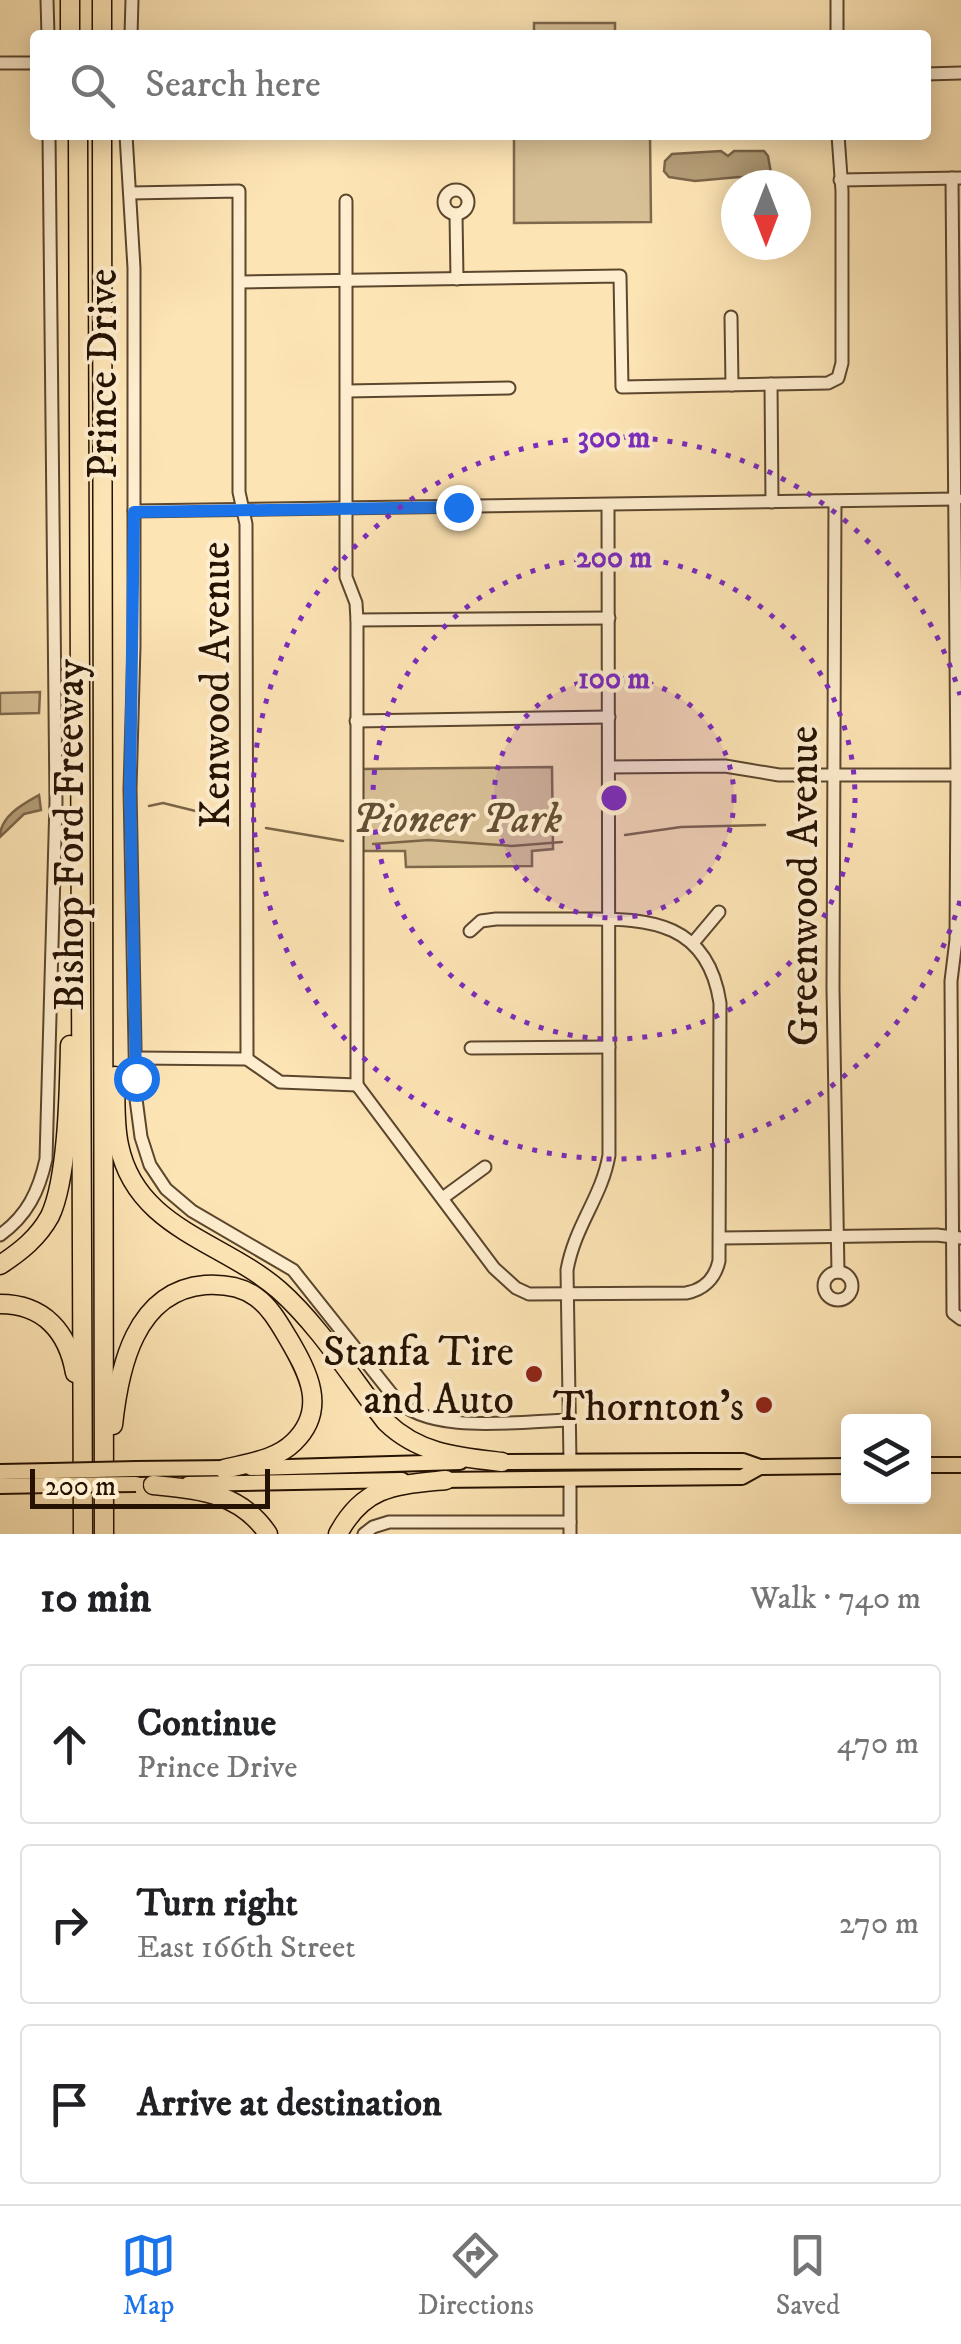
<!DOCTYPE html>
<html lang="en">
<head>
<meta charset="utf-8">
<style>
  body { margin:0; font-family:"IM FELL DW Pica",serif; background:#f6f6f6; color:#202124 }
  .controls { position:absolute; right:30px; bottom:30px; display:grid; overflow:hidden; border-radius:10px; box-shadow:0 5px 25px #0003 }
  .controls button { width:90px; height:90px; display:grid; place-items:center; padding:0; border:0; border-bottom:2px solid #e0e0e0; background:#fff; color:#202124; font:50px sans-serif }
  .compass { position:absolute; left:721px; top:170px; width:90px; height:90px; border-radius:50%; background:#fff; box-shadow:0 5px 25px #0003; rotate:180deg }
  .scale { position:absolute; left:30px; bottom:25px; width:240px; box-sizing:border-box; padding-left:10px; border:5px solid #251202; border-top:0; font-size:28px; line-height:35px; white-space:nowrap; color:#251202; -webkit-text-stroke:8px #feedce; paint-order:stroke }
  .stop { position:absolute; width:30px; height:30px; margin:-22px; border:8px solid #1a73e8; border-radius:50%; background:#fff }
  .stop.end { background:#1a73e8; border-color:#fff; box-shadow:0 2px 10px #0008 }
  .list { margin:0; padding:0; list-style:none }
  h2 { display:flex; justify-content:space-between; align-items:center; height:130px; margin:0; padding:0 40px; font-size:42px }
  h2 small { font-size:32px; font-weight:400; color:#757577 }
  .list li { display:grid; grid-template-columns:65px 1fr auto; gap:30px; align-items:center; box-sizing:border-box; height:160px; margin:0 20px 20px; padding:0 20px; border:2px solid #e0e0e0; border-radius:10px }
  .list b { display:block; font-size:38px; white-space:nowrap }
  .list p { margin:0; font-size:32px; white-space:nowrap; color:#757577 }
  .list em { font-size:32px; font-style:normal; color:#757577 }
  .icon { flex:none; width:55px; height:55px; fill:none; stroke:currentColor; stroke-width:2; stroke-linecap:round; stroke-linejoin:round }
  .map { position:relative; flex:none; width:961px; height:1534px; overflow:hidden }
  .search { position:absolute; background:#fff; box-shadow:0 5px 25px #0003; left:30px; right:30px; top:30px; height:110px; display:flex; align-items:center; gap:25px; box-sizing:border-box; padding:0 35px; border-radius:10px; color:#757577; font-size:38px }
  .sheet { height:670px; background:#fff }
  nav { display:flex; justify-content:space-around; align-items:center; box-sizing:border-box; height:140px; border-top:2px solid #e0e0e0; background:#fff; font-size:28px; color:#757577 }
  nav a { display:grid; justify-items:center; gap:5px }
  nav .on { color:#1a73e8 }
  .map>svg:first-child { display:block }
  .green { fill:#d8c096; stroke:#7e694c; stroke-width:2.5 }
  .water { fill:#b49d77; stroke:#7b6548; stroke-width:2.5 }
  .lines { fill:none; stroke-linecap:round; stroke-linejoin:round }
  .stream { stroke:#7b6548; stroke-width:2.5 }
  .minor-casing { stroke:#5b462e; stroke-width:15 }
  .major-casing { stroke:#251202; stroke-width:18 }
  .highway-casing { stroke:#251202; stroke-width:21 }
  .minor { stroke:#feedce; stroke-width:11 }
  .major { stroke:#fde4b4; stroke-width:14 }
  .highway { stroke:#fde4b4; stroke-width:18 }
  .major-bridge-casing { stroke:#251202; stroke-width:18; stroke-linecap:butt }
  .major-bridge { stroke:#fde4b4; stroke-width:14 }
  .route { stroke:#1a73e8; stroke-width:12 }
  .ring { fill:none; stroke:#7b2cbf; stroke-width:5; stroke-dasharray:5 10 }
  .poi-dot { fill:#8f2418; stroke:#feedce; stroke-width:4 }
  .labels { text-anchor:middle; stroke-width:8; stroke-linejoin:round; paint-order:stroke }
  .street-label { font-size:42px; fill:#251202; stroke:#feedce }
  .park-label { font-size:42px; font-style:italic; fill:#644f36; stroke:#feedce }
  .poi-label { font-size:42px; fill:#251202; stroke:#feedce; text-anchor:end }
  .centre { fill:#7b2cbf; stroke:#feedce; stroke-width:5 }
  .ring-label { font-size:30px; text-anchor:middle; font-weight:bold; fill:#7b2cbf; stroke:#feedce; stroke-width:8; stroke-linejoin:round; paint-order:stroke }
</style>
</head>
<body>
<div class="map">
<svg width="961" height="1534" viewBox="0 0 961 1534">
  <rect width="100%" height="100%" fill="#fde4b4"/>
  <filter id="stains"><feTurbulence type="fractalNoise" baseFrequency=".002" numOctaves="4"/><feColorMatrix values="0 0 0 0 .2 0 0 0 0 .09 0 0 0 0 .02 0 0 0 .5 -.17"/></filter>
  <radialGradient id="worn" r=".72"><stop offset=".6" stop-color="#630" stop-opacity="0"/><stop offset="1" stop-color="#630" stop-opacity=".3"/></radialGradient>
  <!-- green -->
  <g class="green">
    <rect x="534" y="23" width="81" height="12"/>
    <polygon points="514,135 650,135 651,222 514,223"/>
    <polygon points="40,692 39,713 0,714 0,693"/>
    <polygon points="552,767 553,849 532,851 532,866 406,867 405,851 363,851 362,769"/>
  </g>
  <!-- water -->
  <g class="water">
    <polygon points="721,151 728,156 734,151 764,151 768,156 772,179 765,182 739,177 695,181 669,177 664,171 665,161 672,154"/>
    <path d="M39,795L41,810L24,814L0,837C0,816 23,804 39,795Z"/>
  </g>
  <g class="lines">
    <!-- stream -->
    <g class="stream">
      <polyline points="149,806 163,803 232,820"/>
      <polyline points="266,828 343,841"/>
      <polyline points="625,835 681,827 765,825"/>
      <polyline points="373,844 429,840 512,846 562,842"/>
    </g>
    <defs>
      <g id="minor">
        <polyline points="47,0 48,35"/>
        <polyline points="837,0 837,35"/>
        <polyline points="131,35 132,0"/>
        <polyline points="0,63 35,63"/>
        <polyline points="926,74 961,73"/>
        <path d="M126,135L134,268V646L130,789L136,1099L141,1137L150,1165L166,1189L192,1211L293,1270L394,1397C428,1436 520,1421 570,1420"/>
        <polyline points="952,178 957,775 956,940 951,981 953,1313 961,1319"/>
        <polyline points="840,180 961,178"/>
        <circle cx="456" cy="202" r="12"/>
        <polyline points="130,193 239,191 239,492 246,524 247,1059"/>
        <polyline points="346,201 346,577 356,603 357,620 357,1085"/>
        <polyline points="456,214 457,279"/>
        <polyline points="240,282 620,276 622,387 828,383 838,378 842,363 842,191 838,135"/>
        <polyline points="731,317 732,385"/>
        <polyline points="771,384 772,502"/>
        <polyline points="347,391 509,388"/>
        <polyline points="835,501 833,988 838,1272"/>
        <polyline points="134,511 957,499"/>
        <polyline points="357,620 609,618"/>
        <polyline points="356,721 609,717"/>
        <polyline points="609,767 725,766 779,775 961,775"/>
        <polyline points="693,943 719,912"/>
        <polyline points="471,1048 609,1047"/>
        <polyline points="136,1058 247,1059 280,1082 357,1085"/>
        <path d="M357,1085L494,1268L516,1288L529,1294L686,1293C703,1290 715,1279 719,1261L720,1003C708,923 651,918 584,919C555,919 525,919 496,919L481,921L470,931"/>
        <polyline points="444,1197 485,1167"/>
        <path d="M0,1235C27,1216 39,1191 46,1159L56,802L49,135"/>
        <polyline points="720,1238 937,1235 961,1238"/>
        <circle cx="838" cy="1286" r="14"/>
        <path d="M570,1462L567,1270C575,1225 602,1197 609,1155L608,505"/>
        <polyline points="570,1480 570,1534"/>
        <polyline points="364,1534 373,1527 389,1522 570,1522"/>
      </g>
      <g id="major">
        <polyline points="496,1462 695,1461 743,1461 760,1467 848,1466"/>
        <polyline points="924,1465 961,1465"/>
        <polyline points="251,1468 460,1462"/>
        <polyline points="136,1469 230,1468"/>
        <polyline points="0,1472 52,1471"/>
        <polyline points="438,1480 742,1477 760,1467"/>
        <polyline points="188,1484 402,1480"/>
        <polyline points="0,1486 52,1485"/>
      </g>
      <g id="highway">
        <polyline points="70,0 70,35"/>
        <polyline points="102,0 102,35"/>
        <polyline points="78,135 83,1534"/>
        <polyline points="102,135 104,1534"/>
        <path d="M115,1076C116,1099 114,1123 119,1145C136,1229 223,1241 279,1290C319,1325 353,1380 386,1422C419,1454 458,1457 502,1462"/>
        <path d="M0,1265C20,1252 38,1238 50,1216C68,1178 69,1088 70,1045"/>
        <path d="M0,1304C44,1304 68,1332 75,1373"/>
        <path d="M113,1425C119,1368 135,1291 205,1285C222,1284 241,1286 256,1297C270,1307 279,1323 288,1338C308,1372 328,1409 294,1442C276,1460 248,1463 224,1469"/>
        <path d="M153,1485C199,1490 240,1492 268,1534"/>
        <path d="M338,1534C364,1485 396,1485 446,1480"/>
      </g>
    </defs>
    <!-- minor casing -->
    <use href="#minor" class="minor-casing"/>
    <!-- major casing -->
    <use href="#major" class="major-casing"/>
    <!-- highway casing -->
    <use href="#highway" class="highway-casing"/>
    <!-- minor -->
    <use href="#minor" class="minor"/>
    <!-- major -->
    <use href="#major" class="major"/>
    <!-- highway -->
    <use href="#highway" class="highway"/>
    <defs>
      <g id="major-bridge">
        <polyline points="52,1471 136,1469"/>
        <polyline points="52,1485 136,1484"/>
      </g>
    </defs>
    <!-- major-bridge casing -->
    <use href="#major-bridge" class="major-bridge-casing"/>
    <!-- major-bridge -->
    <use href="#major-bridge" class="major-bridge"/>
  </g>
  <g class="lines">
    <!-- route -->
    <polyline class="route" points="136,1078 130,789 134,512 458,507"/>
  </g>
  <!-- distance rings -->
  <circle cx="614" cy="798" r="120" fill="#7b2cbf" fill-opacity=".12"/>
  <g class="ring">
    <circle cx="614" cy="798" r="120"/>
    <circle cx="614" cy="798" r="241"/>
    <path d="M960 901A361 361 0 1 1 960 695"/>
  </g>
  <!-- markers -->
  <g class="poi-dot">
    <circle cx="534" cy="1374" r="10"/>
    <circle cx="764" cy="1405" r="10"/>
  </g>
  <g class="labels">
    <!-- street labels -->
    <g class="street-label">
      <text transform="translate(101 374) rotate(-90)" y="15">Prince Drive</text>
      <text transform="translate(214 685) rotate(-90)" y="15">Kenwood Avenue</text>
      <text transform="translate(68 835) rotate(-90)" y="15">Bishop Ford Freeway</text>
      <text transform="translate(802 886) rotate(-90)" y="15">Greenwood Avenue</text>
    </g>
    <!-- park labels -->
    <g class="park-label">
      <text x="457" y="832">Pioneer Park</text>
    </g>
    <!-- poi labels -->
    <g class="poi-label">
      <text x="514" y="1365">Stanfa Tire<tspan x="514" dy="48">and Auto</tspan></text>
      <text x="744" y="1420">Thornton's</text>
    </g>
  </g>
  <circle cx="614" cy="798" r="15" class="centre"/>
  <g class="ring-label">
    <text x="614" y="447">300 m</text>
    <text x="614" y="567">200 m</text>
    <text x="614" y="688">100 m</text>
  </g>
  <rect width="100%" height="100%" filter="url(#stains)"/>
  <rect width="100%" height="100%" fill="url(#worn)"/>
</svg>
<div class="controls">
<button><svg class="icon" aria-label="layers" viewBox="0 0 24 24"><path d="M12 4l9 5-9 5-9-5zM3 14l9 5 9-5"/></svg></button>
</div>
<svg class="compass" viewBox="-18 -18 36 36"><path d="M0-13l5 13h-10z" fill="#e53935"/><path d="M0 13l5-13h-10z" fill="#757577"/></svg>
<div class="scale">200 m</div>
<div class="stop" style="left:136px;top:1078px"></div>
<div class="stop end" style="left:458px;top:507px"></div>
<div class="search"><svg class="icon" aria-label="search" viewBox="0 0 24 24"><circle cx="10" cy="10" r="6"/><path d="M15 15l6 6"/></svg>Search here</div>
</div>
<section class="sheet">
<h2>10 min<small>Walk · 740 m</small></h2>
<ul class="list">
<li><svg class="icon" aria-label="ahead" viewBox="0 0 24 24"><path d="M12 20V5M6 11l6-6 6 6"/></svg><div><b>Continue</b><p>Prince Drive</p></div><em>470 m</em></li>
<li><svg class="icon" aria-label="right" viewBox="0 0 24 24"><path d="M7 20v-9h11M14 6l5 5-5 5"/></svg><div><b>Turn right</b><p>East 166th Street</p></div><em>270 m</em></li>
<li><svg class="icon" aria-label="arrive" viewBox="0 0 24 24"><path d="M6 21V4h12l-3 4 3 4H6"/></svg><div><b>Arrive at destination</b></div></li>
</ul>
</section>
<nav>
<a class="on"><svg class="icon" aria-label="map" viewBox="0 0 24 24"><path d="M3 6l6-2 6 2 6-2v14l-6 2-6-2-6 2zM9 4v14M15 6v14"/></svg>Map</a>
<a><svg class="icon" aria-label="directions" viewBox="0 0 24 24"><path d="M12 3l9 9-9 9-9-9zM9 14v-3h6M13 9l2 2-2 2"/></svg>Directions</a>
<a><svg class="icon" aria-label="saved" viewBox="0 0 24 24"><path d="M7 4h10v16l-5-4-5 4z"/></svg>Saved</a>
</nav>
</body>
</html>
